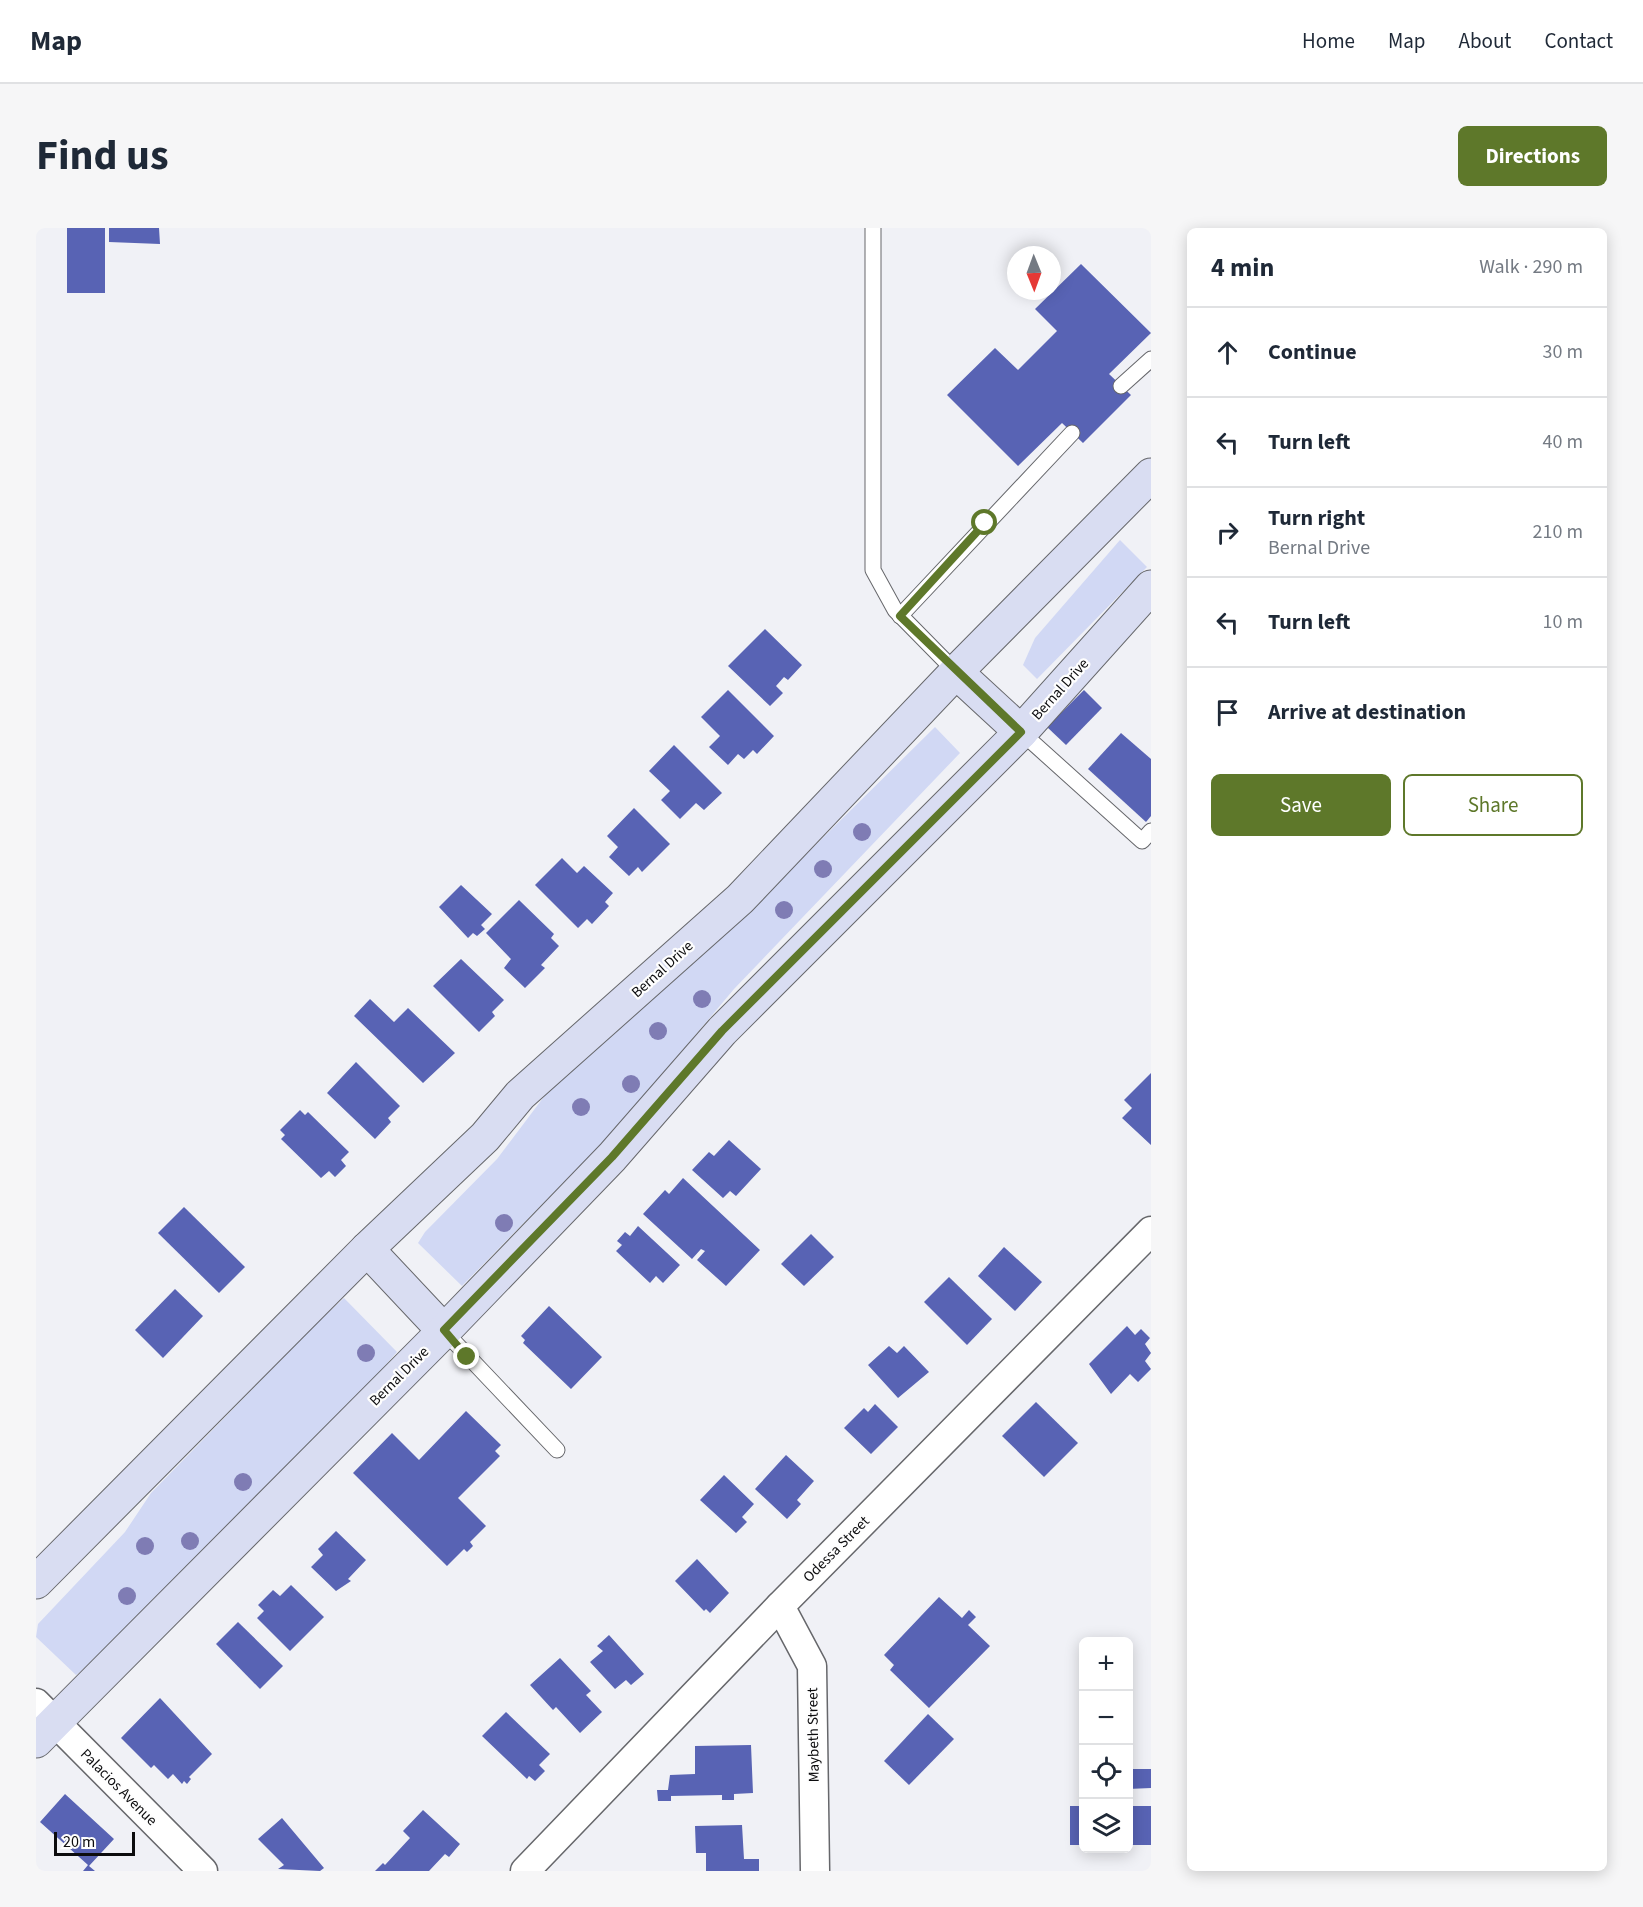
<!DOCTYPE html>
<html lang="en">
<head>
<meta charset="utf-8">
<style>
  body { margin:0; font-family:"Source Sans 3",sans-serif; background:#f6f6f7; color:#1f2937 }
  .controls { position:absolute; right:18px; bottom:18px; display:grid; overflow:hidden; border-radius:9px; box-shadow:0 3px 15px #0003 }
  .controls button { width:54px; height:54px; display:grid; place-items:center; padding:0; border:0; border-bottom:2px solid #e0e1e3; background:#fff; color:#1f2937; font:30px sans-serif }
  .compass { position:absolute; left:971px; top:18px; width:54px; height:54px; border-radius:50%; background:#fff; box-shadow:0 3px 15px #0003; rotate:179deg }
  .scale { position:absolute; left:18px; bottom:15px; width:81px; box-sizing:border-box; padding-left:6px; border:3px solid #0c0c0e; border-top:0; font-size:16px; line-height:21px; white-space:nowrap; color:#0c0c0e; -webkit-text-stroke:4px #fefefe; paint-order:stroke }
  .stop { position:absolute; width:18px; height:18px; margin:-14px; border:4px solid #5e782a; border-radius:50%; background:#fff }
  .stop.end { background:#5e782a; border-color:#fff; box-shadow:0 2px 6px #0008 }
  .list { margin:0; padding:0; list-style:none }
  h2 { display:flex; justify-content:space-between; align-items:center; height:78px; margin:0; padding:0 24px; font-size:26px }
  h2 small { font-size:20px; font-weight:400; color:#747a83 }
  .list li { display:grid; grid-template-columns:39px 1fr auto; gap:18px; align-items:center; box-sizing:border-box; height:90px; padding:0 24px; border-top:2px solid #e0e1e3 }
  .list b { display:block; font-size:22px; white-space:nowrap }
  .list p { margin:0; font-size:20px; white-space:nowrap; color:#747a83 }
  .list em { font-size:20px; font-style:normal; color:#747a83 }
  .actions { display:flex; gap:12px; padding:18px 24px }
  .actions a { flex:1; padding:14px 0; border:2px solid #5e782a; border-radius:9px; text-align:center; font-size:21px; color:#5e782a }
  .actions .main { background:#5e782a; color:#fff }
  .icon { flex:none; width:33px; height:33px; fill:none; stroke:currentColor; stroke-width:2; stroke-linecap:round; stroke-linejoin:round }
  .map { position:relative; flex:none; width:1115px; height:1643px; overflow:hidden; border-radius:9px }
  header { display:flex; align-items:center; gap:36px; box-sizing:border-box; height:84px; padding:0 30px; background:#fff; border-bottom:2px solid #e0e1e3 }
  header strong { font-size:28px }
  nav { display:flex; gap:33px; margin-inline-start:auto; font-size:21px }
  .intro { display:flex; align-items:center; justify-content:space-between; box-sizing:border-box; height:144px; padding:0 36px }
  h1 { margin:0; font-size:42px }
  .button { padding:15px 27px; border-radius:9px; background:#5e782a; color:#fff; font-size:21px; font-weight:700 }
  main { display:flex; gap:36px; padding:0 36px }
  aside { flex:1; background:#fff; border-radius:9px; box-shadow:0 3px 15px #0003 }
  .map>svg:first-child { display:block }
  .green { fill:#d1d8f4 }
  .building { fill:#5863b4 }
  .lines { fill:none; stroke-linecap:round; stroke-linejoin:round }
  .lane-casing { stroke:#66676b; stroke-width:17 }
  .street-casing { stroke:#66676b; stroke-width:31 }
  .secondary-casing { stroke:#66676b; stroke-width:35 }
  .lane { stroke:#fff; stroke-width:15 }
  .street { stroke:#fff; stroke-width:28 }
  .secondary { stroke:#d9ddf2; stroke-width:33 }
  .tree { fill:#7f7cb4 }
  .route { stroke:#5e782a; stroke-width:8 }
  .labels { text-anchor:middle; stroke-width:4.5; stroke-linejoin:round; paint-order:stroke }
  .street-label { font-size:15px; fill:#0c0c0e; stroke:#fefefe }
</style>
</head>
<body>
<header>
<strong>Map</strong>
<nav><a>Home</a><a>Map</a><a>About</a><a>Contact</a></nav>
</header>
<div class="intro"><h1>Find us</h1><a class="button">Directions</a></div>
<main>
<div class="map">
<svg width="1115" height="1643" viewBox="0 0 1115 1643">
  <rect width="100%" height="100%" fill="#f0f1f6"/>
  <!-- green -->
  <g class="green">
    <polygon points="1084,312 1111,339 1001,451 987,437 999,410"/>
    <polygon points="899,499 924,525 698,761 583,898 426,1058 382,1015 389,1004 461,931 513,862 739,657"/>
    <polygon points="308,1070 361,1124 333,1156 55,1436 40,1447 0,1409 2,1396 89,1304 115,1265 283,1093"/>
  </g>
  <!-- building -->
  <g class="building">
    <rect x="31" y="0" width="38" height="65"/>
    <polygon points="73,0 123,0 124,16 73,14"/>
    <polygon points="1045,36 1115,105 1073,146 1095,167 1047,215 1026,195 982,238 911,167 959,120 982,142 1021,103 999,81"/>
    <polygon points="729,401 766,437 752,452 748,449 740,458 747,465 734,478 692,438"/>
    <polygon points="692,462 738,508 721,526 717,522 708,531 702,526 692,537 673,519 684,508 665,489"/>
    <polygon points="1048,462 1066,480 1030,517 1011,499"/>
    <polygon points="1085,505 1115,531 1115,588 1110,594 1052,541"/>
    <polygon points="638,517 686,565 668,582 660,575 644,591 625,572 634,563 613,543"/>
    <polygon points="598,580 634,616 606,644 602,639 593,648 573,629 582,619 571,608"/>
    <polygon points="526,630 541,645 548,638 577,665 569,674 573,678 556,696 551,691 542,700 499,657"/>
    <polygon points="425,657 456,686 445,697 449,701 441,708 437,705 432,710 403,679"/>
    <polygon points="483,672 518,706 515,710 523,718 505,737 509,740 489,760 468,740 475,731 450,705"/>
    <polygon points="425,731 468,772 456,784 459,788 443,804 397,758"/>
    <polygon points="334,771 358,794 372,780 419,825 387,855 318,788"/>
    <polygon points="320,834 364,878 352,890 355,894 339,911 291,865"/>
    <polygon points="1115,845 1115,917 1086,890 1096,880 1088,872"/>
    <polygon points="264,882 269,887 272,884 313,924 305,932 310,938 299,949 293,943 285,950 245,911 249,907 244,902"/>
    <polygon points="693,912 725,941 700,968 694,963 687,970 656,942 673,924 678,928"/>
    <polygon points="647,950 724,1022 690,1058 661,1032 669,1023 665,1021 656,1031 607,986 629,962 633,966"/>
    <polygon points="148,979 209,1039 183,1065 122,1005"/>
    <polygon points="602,998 644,1037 627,1055 620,1048 614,1055 580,1023 586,1017 581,1013 589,1004 594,1008"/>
    <polygon points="775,1006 798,1029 768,1058 745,1036"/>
    <polygon points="968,1019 1006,1054 979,1083 942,1048"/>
    <polygon points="913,1049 956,1091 931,1117 888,1074"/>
    <polygon points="139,1061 167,1088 127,1130 99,1102"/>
    <polygon points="513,1078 566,1129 535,1161 487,1115 489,1112 485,1108"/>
    <polygon points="1091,1098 1099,1107 1105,1101 1114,1110 1109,1116 1115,1125 1109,1133 1115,1141 1102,1154 1094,1146 1075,1166 1053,1136"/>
    <polygon points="853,1118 861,1125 868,1118 893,1144 862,1170 832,1137"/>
    <polygon points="1000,1174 1042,1215 1008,1249 966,1208"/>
    <polygon points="839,1176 862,1199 835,1226 808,1200 828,1180 832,1184"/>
    <polygon points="430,1183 465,1217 459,1223 464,1228 422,1270 450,1298 434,1314 437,1318 431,1324 428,1321 411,1338 317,1245 356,1205 383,1232"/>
    <polygon points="750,1227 778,1253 761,1272 765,1276 751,1291 719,1261"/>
    <polygon points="688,1247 718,1276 706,1289 711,1294 700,1305 664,1272"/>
    <polygon points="300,1303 330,1332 312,1351 315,1353 300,1363 275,1339 287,1327 282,1321"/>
    <polygon points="661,1331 693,1365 674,1385 670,1381 668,1383 639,1353"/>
    <polygon points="255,1357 288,1389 254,1423 221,1390 228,1383 222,1377 237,1362 244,1368"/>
    <polygon points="903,1369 926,1390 933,1382 940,1389 932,1397 954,1418 893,1480 854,1442 858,1437 848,1427"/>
    <polygon points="202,1394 247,1438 224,1461 180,1416"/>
    <polygon points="573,1407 608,1446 595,1457 590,1452 579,1461 554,1434 567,1423 561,1418"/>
    <polygon points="524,1430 555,1463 550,1467 566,1484 544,1505 520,1479 517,1482 494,1457"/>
    <polygon points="124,1470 176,1526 153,1549 155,1551 151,1556 148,1553 146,1556 137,1546 132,1551 118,1537 115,1540 85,1510"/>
    <polygon points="470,1484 514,1526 503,1537 509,1543 499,1553 493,1548 491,1551 446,1508"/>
    <polygon points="892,1486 918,1511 873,1557 848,1533"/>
    <polygon points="715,1517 717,1565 698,1566 698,1572 686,1572 686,1567 635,1568 635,1573 622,1573 621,1562 632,1562 634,1547 659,1546 659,1518"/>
    <rect x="1044" y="1538" width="4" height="23"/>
    <polygon points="1092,1541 1115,1541 1115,1560 1092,1561"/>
    <polygon points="29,1566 78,1611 53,1638 59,1643 47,1643 52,1637 4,1594"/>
    <rect x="1034" y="1578" width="14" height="39"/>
    <rect x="1092" y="1578" width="23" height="39"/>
    <polygon points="387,1582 424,1616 413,1629 409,1626 393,1643 339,1643 347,1635 349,1637 374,1610 367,1603"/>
    <polygon points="246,1590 288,1640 284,1643 242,1641 248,1637 222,1611"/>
    <polygon points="706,1597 708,1631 723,1631 723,1643 670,1643 670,1625 660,1625 659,1598"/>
  </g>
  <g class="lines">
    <defs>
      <g id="lane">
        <polyline points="837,0 837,342 859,382 920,444"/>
        <polyline points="1085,158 1115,131"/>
        <polyline points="864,388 1036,205"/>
        <polyline points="985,504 1106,613 1115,603"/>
        <polyline points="408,1103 521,1222"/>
      </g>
      <g id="street">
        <polyline points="744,1378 776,1438 779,1643"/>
        <polyline points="0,1475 167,1643"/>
        <polyline points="489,1643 744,1378 1115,1003"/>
      </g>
      <g id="secondary">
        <polyline points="920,444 985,504"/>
        <polyline points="331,1021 408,1103"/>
        <polyline points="0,1354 331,1021 449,909 484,867 704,671 920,444 1115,247"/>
        <polyline points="0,1513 408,1103 576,929 686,803 985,504 1115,359"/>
      </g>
    </defs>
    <!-- lane casing -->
    <use href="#lane" class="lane-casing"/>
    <!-- street casing -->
    <use href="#street" class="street-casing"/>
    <!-- secondary casing -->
    <use href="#secondary" class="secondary-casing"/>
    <!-- lane -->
    <use href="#lane" class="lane"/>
    <!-- street -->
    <use href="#street" class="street"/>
    <!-- secondary -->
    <use href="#secondary" class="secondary"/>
  </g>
  <!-- trees -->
  <g class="tree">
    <circle cx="826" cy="604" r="9"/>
    <circle cx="787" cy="641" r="9"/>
    <circle cx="748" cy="682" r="9"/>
    <circle cx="666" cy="771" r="9"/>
    <circle cx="622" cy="803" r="9"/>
    <circle cx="595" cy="856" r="9"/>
    <circle cx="545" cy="879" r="9"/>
    <circle cx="468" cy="995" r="9"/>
    <circle cx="330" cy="1125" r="9"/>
    <circle cx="207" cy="1254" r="9"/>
    <circle cx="154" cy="1313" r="9"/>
    <circle cx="109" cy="1318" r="9"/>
    <circle cx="91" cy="1368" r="9"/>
  </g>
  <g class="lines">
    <!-- route -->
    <polyline class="route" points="431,1129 408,1102 576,929 686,803 985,504 864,388 949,295"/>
  </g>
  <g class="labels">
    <!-- street labels -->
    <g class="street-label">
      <text transform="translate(1024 461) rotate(-48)" y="5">Bernal Drive</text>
      <text transform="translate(626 741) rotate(-42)" y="5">Bernal Drive</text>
      <text transform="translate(363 1148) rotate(-45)" y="5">Bernal Drive</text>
      <text transform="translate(800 1321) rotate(-45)" y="5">Odessa Street</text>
      <text transform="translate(777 1507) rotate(-91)" y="5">Maybeth Street</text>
      <text transform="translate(83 1559) rotate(45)" y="5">Palacios Avenue</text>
    </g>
  </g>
</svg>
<div class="controls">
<button>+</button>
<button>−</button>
<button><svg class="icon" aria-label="locate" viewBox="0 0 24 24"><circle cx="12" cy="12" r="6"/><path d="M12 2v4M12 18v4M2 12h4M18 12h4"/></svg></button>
<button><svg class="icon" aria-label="layers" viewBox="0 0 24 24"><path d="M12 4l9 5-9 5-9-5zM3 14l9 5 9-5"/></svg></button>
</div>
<svg class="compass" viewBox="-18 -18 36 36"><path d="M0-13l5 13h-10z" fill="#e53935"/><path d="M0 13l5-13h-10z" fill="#747a83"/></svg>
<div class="scale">20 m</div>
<div class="stop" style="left:949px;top:295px"></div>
<div class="stop end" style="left:431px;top:1129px"></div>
</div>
<aside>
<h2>4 min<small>Walk · 290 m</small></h2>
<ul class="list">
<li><svg class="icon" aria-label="ahead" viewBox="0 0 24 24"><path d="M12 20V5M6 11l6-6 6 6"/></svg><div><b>Continue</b></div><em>30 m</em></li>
<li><svg class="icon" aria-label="left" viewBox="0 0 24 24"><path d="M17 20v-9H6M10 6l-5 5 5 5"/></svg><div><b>Turn left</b></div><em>40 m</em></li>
<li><svg class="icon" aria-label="right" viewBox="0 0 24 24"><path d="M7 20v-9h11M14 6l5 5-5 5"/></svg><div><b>Turn right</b><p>Bernal Drive</p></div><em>210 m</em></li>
<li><svg class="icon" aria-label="left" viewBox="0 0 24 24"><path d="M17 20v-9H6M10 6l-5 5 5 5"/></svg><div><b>Turn left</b></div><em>10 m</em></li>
<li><svg class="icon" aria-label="arrive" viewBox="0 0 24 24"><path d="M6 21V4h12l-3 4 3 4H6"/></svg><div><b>Arrive at destination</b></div></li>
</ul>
<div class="actions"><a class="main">Save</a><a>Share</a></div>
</aside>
</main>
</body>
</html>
